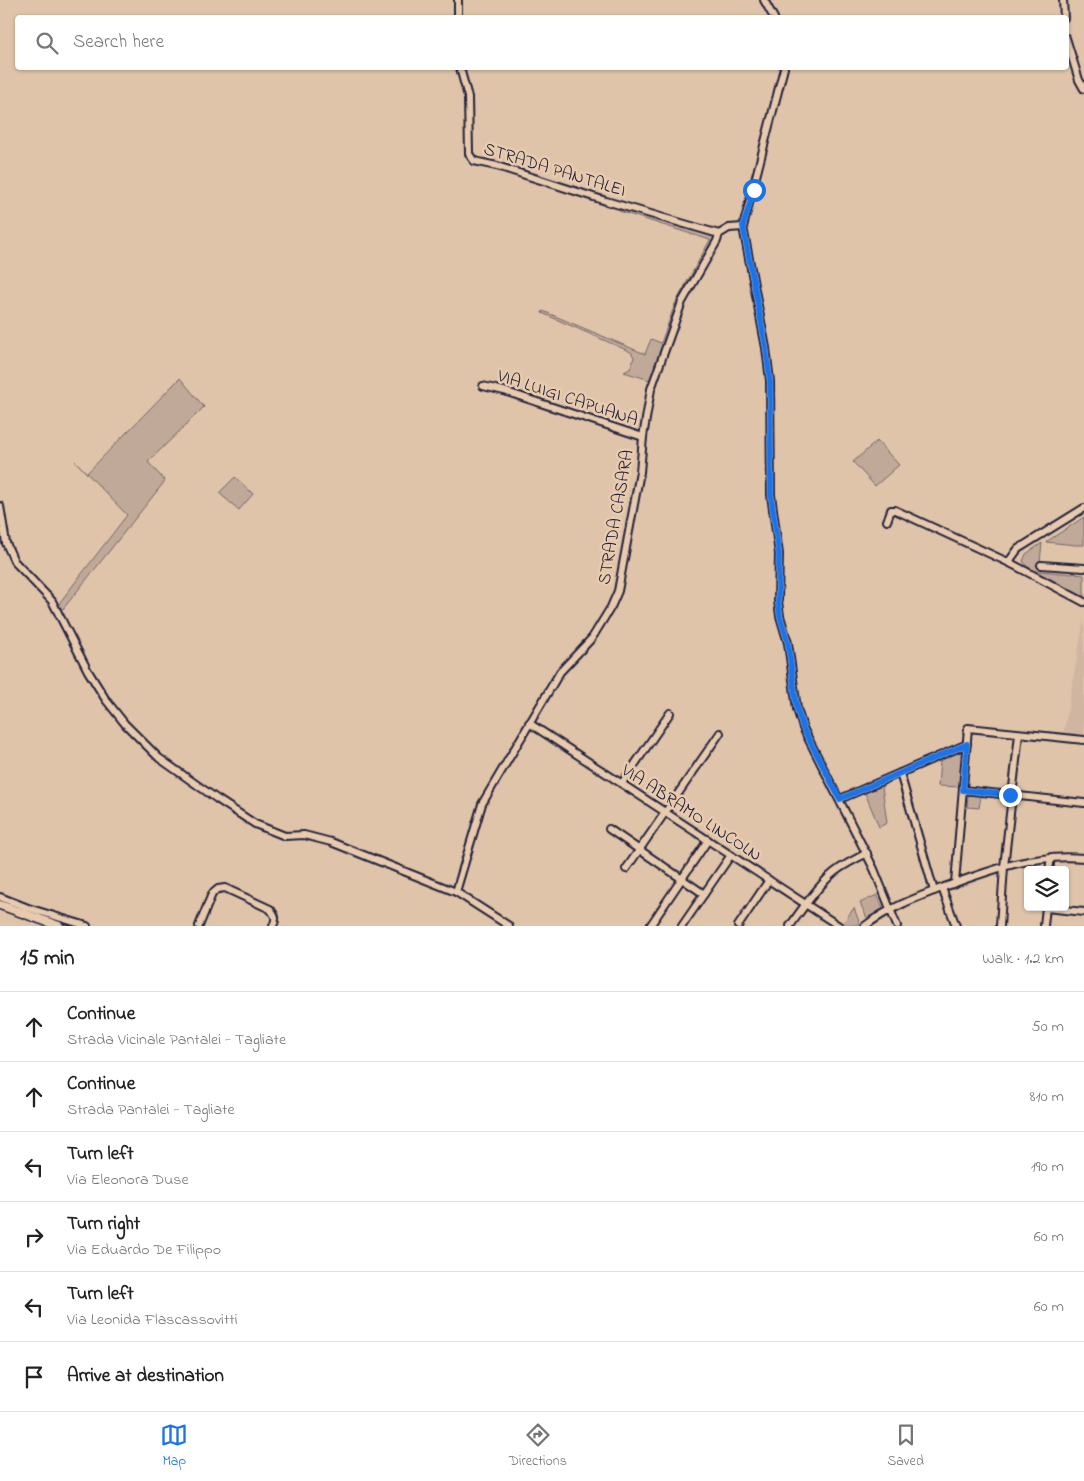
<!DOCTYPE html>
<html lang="en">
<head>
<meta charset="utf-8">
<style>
  body { margin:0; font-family:"Indie Flower",sans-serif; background:#f6f6f6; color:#222 }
  .controls { position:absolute; right:15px; bottom:15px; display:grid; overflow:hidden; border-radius:5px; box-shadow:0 1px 4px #0004 }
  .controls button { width:45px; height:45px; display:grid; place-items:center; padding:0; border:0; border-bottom:1px solid #e0e0e0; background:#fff; color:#222; font:25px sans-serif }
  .stop { position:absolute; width:15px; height:15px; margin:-11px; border:4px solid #1a73e8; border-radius:50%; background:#fff }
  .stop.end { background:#1a73e8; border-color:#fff; box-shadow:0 1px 5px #0008 }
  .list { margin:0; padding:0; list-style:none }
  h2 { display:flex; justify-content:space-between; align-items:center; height:65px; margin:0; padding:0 20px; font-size:21px }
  h2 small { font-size:16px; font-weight:400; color:#767676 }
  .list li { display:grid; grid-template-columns:32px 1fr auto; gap:15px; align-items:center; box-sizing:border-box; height:70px; padding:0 20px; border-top:1px solid #e0e0e0 }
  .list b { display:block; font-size:19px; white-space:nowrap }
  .list p { margin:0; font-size:16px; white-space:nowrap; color:#767676 }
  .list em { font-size:16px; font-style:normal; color:#767676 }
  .icon { flex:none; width:28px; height:28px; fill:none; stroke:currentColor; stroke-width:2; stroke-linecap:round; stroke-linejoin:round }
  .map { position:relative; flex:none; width:1084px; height:926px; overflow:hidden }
  .search { position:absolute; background:#fff; box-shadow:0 1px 4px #0004; left:15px; right:15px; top:15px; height:55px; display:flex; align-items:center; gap:12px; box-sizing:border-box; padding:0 18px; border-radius:5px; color:#767676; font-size:19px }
  .sheet { height:485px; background:#fff }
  nav { display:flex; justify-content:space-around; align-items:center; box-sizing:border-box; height:70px; border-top:1px solid #e0e0e0; background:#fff; font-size:14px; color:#767676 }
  nav a { display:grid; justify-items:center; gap:2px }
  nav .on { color:#1a73e8 }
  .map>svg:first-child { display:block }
  .built { fill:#d0b6a1 }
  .green { fill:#c0a998; stroke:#71666a }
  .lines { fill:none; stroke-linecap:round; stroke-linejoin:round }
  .minor-casing { stroke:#22223b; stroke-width:10 }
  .major-casing { stroke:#22223b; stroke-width:11 }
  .minor { stroke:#e8cbaf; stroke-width:6 }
  .major { stroke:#e8cbaf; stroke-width:8 }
  .route { stroke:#1a73e8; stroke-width:6 }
  .labels { text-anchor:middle; stroke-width:5; stroke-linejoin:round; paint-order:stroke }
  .street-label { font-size:18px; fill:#22223b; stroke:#e8cbaf }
</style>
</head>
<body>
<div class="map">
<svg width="1084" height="926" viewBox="0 0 1084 926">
  <rect width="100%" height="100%" fill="#e0c4aa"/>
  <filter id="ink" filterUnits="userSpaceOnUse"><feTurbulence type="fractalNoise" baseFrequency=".02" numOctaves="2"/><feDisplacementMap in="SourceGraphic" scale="10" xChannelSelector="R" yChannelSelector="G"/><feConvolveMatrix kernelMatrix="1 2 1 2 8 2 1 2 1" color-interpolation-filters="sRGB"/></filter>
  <g filter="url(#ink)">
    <!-- built -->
    <polygon class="built" points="1084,618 1084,737 1063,735"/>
    <!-- green -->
    <g class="green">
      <polygon points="625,208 714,236 715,239 662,351 658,355 660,358 650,380 624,372 630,369 634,357 631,352 542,313 543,311 645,354 651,339 661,343 675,304 710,240 619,211"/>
      <polygon points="180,378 204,407 148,462 165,481 63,609 57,606 127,515 75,461 87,473"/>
      <polygon points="877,441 899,465 875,486 853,462"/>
      <polygon points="235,477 253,494 239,510 219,493"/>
      <polygon points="1084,517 1084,545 1076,545 1046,542"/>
      <polygon points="1042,543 1039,571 1084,575 1084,597 1026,566 1023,561 1026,554"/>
      <polygon points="963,751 961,787 938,786 940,760"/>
      <polygon points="882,786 887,823 879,827 865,793"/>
      <polygon points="968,795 981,796 979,808 967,807"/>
      <polygon points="877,895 883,908 867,918 860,903"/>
      <path d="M854,908L860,924C855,926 848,926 843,923Z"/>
    </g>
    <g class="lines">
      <defs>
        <g id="minor">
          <polyline points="458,0 458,18"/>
          <polyline points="764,0 774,18"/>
          <polyline points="1063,0 1064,18"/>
          <polyline points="1066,38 1079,80 1084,89"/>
          <polyline points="460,68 468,97 469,154 474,161 497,166 606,201 719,234"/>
          <polyline points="784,68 743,227 766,348 770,381 771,495 779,554 778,601 780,616 788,643 797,709 803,728 874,869 897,926"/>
          <polyline points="483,386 504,391 643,437"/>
          <polyline points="0,506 6,543 14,561 52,601 88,671 106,700 125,724 159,758 217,799 255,824 285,836 304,835 331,842 456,892 509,926"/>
          <polyline points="887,521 891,510 895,510 1012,564 1084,602"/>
          <polyline points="1012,564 1010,560 1018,549 1084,508"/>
          <polyline points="1041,565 1084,568"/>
          <polyline points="529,723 839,926"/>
          <polyline points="900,773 934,891"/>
          <polyline points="622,783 670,713"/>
          <polyline points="963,790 1084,803"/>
          <polyline points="840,799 967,744"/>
          <polyline points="609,829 704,894"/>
          <polyline points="626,869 720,733"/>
          <polyline points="1049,870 1051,857"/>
          <polyline points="955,883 968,728 1084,740"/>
          <polyline points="942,888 956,926"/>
          <polyline points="456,892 482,804 560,672 592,638 611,607 618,591 640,472 643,437 651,389 682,302 717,241 719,234 729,228 743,227"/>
          <polyline points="0,897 28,908 87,926"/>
          <polyline points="1046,908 1084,912"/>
          <path d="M199,926L212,894L218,889L225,888L270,909C275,915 277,918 273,926"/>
          <polyline points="650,926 708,840"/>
          <polyline points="682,926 731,855"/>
          <polyline points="738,926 769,880"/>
          <path d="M790,926C802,909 814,891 830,876C840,866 854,860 867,853"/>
          <path d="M865,926C890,907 918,897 947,886C991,870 1036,853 1084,858"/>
          <polyline points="1000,926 1004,867 1019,734"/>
          <polyline points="1044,926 1046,907"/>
        </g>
        <polyline id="major" points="0,905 59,926"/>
      </defs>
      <!-- minor casing -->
      <use href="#minor" class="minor-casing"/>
      <!-- major casing -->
      <use href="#major" class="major-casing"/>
      <!-- minor -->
      <use href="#minor" class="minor"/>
      <!-- major -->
      <use href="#major" class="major"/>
    </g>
  </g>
  <g class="lines" filter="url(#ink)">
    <!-- route -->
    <polyline class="route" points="754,190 743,226 766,348 770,381 771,495 779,554 778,601 780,616 788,643 797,709 803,728 840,799 967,744 963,790 1010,795"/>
  </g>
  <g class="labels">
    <!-- street labels -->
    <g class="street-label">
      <text transform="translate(555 169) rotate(17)" y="6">STRADA PANTALEI</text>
      <text transform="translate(568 397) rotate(18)" y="6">VIA LUIGI CAPUANA</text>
      <text transform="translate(615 517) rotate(-80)" y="6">STRADA CASARA</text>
      <text transform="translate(692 812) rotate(33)" y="6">VIA ABRAMO LINCOLN</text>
    </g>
  </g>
</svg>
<div class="controls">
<button><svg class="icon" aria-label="layers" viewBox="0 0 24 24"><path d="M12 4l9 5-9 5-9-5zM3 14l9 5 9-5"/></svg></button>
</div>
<div class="stop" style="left:754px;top:190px"></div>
<div class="stop end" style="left:1010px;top:795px"></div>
<div class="search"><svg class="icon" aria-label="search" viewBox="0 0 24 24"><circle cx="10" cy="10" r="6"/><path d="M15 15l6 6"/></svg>Search here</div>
</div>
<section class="sheet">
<h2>15 min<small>Walk · 1.2 km</small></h2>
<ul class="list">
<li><svg class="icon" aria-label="ahead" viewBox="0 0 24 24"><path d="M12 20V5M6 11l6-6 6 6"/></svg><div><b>Continue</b><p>Strada Vicinale Pantalei - Tagliate</p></div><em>50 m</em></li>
<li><svg class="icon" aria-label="ahead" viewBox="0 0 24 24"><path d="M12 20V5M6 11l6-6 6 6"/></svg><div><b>Continue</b><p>Strada Pantalei - Tagliate</p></div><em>810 m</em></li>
<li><svg class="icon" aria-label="left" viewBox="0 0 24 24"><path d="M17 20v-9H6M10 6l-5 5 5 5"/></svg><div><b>Turn left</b><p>Via Eleonora Duse</p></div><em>190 m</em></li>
<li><svg class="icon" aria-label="right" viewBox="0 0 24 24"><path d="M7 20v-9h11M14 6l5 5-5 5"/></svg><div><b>Turn right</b><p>Via Eduardo De Filippo</p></div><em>60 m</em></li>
<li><svg class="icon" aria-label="left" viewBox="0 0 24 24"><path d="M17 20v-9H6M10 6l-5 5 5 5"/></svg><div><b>Turn left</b><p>Via Leonida Flascassovitti</p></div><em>60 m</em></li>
<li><svg class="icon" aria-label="arrive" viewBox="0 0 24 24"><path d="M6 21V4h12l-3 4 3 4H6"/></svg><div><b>Arrive at destination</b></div></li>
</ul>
</section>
<nav>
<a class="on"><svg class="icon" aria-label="map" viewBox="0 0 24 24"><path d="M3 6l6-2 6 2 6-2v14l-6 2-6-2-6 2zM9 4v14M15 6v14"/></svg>Map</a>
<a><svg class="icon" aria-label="directions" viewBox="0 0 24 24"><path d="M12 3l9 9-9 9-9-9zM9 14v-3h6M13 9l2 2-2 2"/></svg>Directions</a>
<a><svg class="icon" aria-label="saved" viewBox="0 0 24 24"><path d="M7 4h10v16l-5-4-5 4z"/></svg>Saved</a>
</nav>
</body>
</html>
